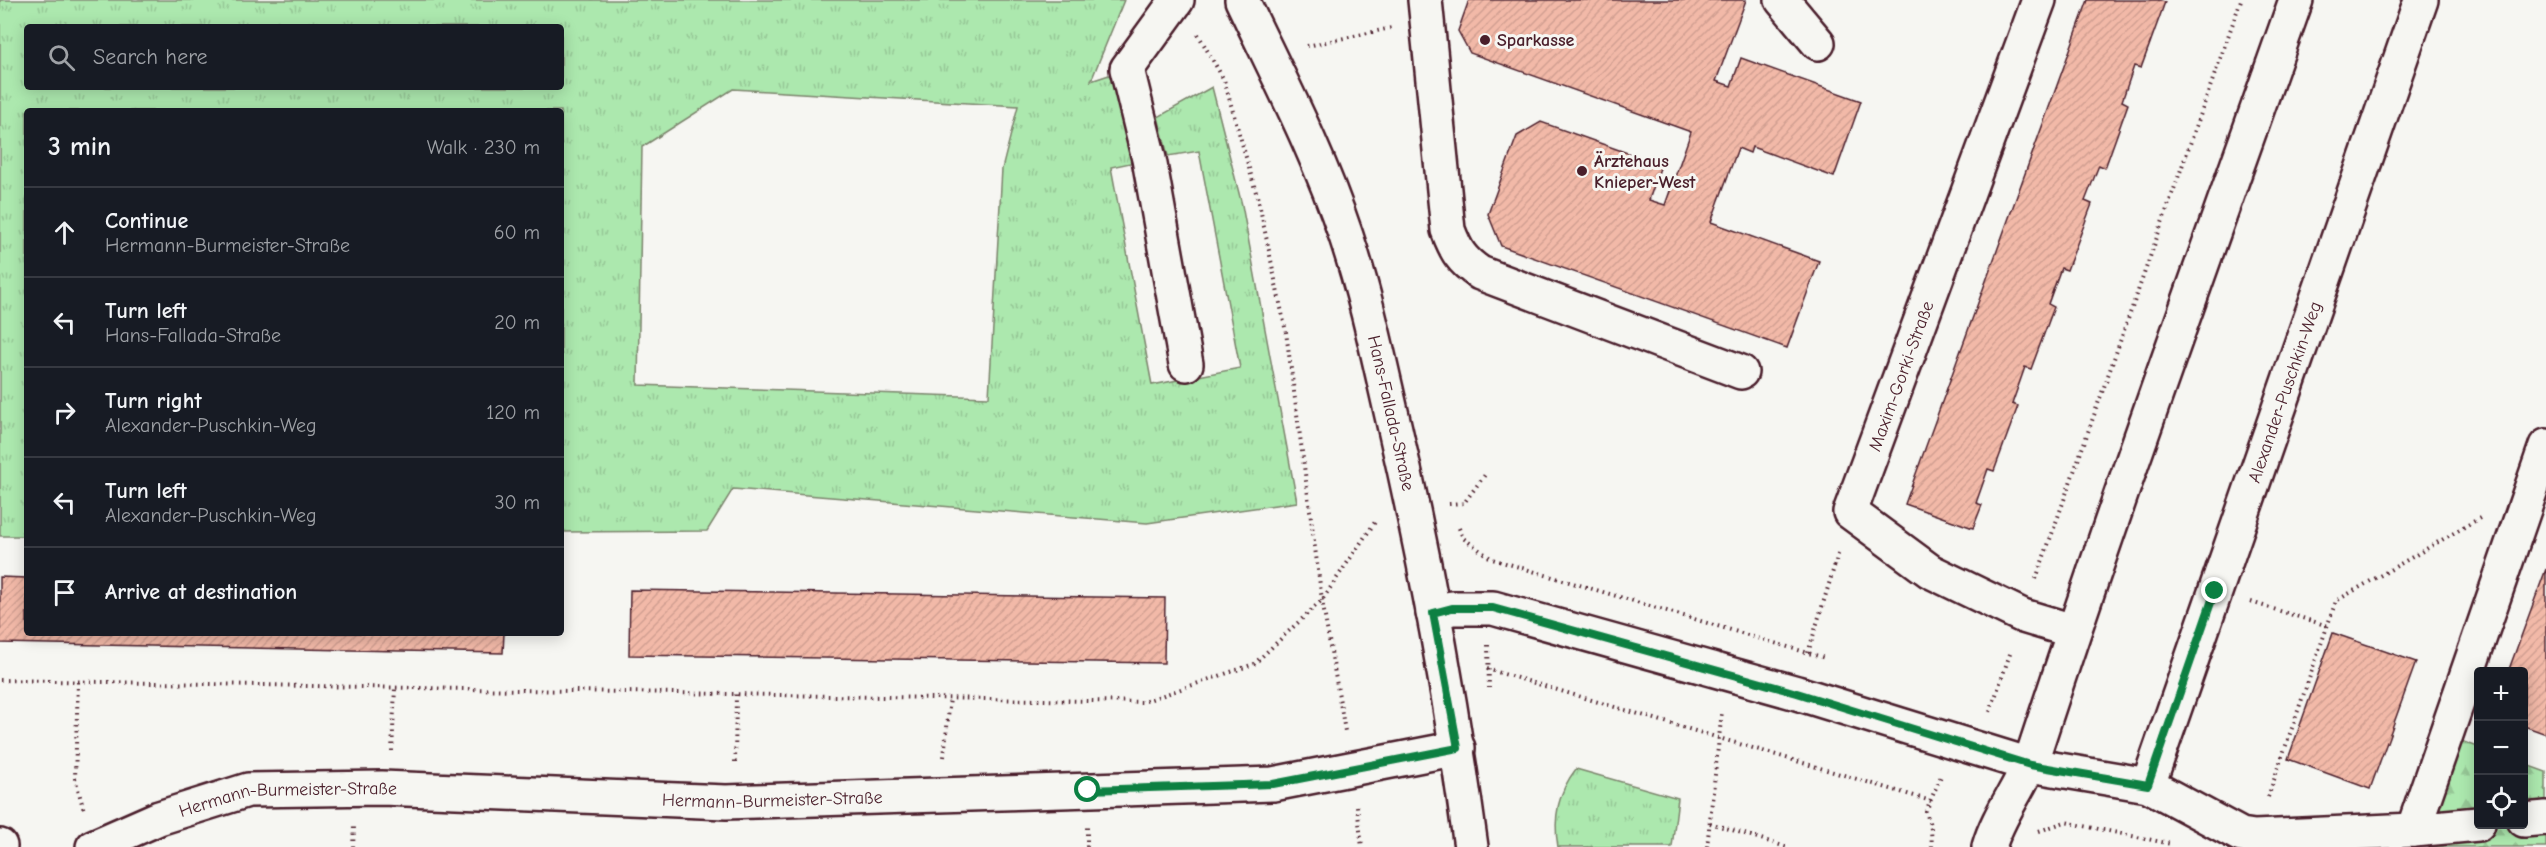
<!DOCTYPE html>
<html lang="en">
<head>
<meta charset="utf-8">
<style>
  body { margin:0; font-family:"Comic Neue",sans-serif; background:#242831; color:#f1f3f6 }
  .controls { position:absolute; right:18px; bottom:18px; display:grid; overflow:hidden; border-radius:6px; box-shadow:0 3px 15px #0003 }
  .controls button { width:54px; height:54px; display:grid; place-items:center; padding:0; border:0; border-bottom:2px solid #363941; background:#171b24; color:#f1f3f6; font:30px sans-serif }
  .stop { position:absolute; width:18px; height:18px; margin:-14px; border:4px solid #0b8043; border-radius:50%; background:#fff }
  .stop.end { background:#0b8043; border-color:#fff; box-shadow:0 2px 6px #0008 }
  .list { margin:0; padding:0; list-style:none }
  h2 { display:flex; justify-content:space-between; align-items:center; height:78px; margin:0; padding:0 24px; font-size:26px }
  h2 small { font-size:20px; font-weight:400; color:#9ea1a6 }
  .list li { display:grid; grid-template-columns:39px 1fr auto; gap:18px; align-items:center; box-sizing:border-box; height:90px; padding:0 24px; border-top:2px solid #363941 }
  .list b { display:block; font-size:22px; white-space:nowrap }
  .list p { margin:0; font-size:20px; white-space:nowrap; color:#9ea1a6 }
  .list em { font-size:20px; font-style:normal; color:#9ea1a6 }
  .icon { flex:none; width:33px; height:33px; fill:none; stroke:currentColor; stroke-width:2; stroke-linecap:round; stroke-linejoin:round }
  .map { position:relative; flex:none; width:2546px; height:847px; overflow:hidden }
  .search { position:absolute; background:#171b24; box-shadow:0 3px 15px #0003; left:24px; top:24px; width:540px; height:66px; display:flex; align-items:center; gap:15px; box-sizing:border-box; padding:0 21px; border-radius:6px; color:#9ea1a6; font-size:22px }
  .panel { position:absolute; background:#171b24; box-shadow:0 3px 15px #0003; left:24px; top:108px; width:540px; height:528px; border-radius:6px }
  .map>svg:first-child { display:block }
  .grass { fill:url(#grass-tufts); stroke:#7b846c; stroke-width:1.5; fill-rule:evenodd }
  .forest { fill:url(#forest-firs); stroke:#7b846c; stroke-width:1.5 }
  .building { fill:url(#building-hatch); stroke:#4a1f2b; stroke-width:1.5 }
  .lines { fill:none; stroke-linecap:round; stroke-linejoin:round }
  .minor-casing { stroke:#4a1f2b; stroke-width:38 }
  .path { stroke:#4a1f2b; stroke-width:4; stroke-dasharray:1.5 4.5; stroke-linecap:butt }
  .minor { stroke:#f6f6f2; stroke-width:33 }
  .route { stroke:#0b8043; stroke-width:8 }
  .poi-dot { fill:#4a1f2b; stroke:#f6f6f2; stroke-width:2 }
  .labels { text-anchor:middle; stroke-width:6; stroke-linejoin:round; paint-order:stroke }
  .poi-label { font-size:18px; font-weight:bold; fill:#4a1f2b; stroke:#f6f6f2; text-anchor:start }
  .street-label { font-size:18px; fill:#4a1f2b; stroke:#f6f6f2 }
</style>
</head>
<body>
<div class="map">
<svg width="2546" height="847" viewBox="0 0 2546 847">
  <defs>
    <pattern id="grass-tufts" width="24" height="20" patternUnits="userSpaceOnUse" patternTransform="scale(1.5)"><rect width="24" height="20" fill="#ace8ae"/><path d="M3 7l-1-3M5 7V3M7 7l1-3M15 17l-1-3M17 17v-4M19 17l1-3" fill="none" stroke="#96c796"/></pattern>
    <pattern id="forest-firs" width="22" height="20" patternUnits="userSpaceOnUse" patternTransform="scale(1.5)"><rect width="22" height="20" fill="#ace8ae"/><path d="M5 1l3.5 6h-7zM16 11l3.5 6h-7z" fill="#96c796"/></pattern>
    <pattern id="building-hatch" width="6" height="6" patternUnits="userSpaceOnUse" patternTransform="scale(1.5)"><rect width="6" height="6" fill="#f2b9a8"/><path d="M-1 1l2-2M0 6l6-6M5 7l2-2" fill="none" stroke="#d19f91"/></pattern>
  </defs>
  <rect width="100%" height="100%" fill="#f6f6f2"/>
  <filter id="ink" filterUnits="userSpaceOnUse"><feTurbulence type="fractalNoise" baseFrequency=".0167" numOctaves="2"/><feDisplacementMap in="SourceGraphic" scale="12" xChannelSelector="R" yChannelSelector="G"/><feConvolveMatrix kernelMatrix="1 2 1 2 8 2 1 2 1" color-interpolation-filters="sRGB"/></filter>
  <g filter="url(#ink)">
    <!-- grass -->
    <g class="grass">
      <path d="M0,0H1124L1091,81L1127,69L1149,159L1111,167L1152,385L1240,368L1199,151L1168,156L1158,117L1212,87L1242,205L1297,502L1147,523L733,489L707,531L561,532V111H27V536H0ZM27,27H561V87H27ZM733,89L1018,106L1002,169L989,397L638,385L642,147Z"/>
      <path d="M1576,769L1678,798L1672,847H1558C1553,819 1558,792 1576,769Z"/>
    </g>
    <!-- forest -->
    <polygon class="forest" points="2461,741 2478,747 2478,824 2524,824 2524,764 2546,772 2546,847 2410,847"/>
    <!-- building -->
    <g class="building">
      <polygon points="1469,0 1746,0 1716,81 1731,86 1741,58 1861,101 1834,177 1752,147 1750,153 1738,148 1711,222 1819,261 1787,348 1501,246 1488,214 1517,136 1541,122 1661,165 1649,200 1665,205 1691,132 1470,53 1458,31"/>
      <polygon points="2088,0 2158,0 2165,2 2141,68 2134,66 2122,101 2128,104 2105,168 2099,165 2085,201 2092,204 2067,270 2061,268 2048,304 2054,307 2031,369 2025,367 2012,404 2018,406 1994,471 1988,469 1976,503 1982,505 1973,528 1905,504"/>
      <polygon points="2546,569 2546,734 2524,726 2524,672 2508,672"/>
      <polygon points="0,577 27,578 27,633 504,633 503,653 0,643"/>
      <polygon points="630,590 1165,598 1164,663 629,655"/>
      <polygon points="2333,633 2416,662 2370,789 2288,759"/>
    </g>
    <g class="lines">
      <defs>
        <g id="minor">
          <polyline points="1177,0 1127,69 1149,159 1186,364"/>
          <path id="s1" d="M1242,0C1279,78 1319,154 1346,236C1367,299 1380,364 1395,429C1427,567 1452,706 1471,847"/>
          <path d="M1425,0L1448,230C1456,251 1461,260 1480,273L1741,372"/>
          <polyline points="1782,0 1818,43"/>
          <polyline points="2039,0 1850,512 1930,571 2023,616 2073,631"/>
          <polyline points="1433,613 1452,608 1493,608 1797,693 2030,765 2148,785 2241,835 2254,837 2413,830 2478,824"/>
          <path id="s2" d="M2148,785L2421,0"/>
          <polyline points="2524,820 2546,818"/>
          <polyline points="2413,830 2546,446"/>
          <polyline points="0,846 0,847"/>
          <path id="s3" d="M93,847L159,818L248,790L382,788L726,802L939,795L1273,784L1458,748"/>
          <path d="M1989,847C1999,812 2024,784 2035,749C2117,498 2208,249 2296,0"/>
        </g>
      </defs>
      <!-- minor casing -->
      <use href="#minor" class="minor-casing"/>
      <!-- path -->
      <g class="path">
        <polyline points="1198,34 1224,80 1259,203 1286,332 1322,600 1345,731"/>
        <polyline points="1307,46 1391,28"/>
        <polyline points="1449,504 1464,503 1487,472"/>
        <polyline points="1459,528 1463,538 1492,559 1825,658"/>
        <polyline points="2036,579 2241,0"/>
        <polyline points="2251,602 2328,626"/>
        <polyline points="1488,645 1489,688"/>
        <polyline points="1808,653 1839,551"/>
        <polyline points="1487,669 1931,801"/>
        <polyline points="0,680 1143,702 1254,664 1322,600 1375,522"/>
        <polyline points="78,682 75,778 84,811"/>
        <polyline points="1990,712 2011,651"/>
        <polyline points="392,751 395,688"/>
        <polyline points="944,757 950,698"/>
        <polyline points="735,762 736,694"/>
        <polyline points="2268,797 2336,601 2480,518"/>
        <polyline points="1357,806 1362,847"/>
        <polyline points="1710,823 1786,847"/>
        <polyline points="2039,831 2065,822 2171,844"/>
        <polyline points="353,847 354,827"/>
        <polyline points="1087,847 1087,827"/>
        <polyline points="1707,847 1722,711"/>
        <polyline points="1932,847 1931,829 1926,811 1941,776"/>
      </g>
      <!-- minor -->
      <use href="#minor" class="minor"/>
    </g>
  </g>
  <g class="lines" filter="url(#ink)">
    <!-- route -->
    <polyline class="route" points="1088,790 1273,784 1458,748 1433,613 1452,608 1493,608 1797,693 2030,765 2148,785 2215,591"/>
  </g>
  <!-- markers -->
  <g class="poi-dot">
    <circle cx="1485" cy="40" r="6"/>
    <circle cx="1582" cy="171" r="6"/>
  </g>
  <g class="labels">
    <!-- poi labels -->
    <g class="poi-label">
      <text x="1497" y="46">Sparkasse</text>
      <text x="1594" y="167">Ärztehaus<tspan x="1594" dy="21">Knieper-West</tspan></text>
    </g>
    <!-- street labels -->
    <g class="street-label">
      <text transform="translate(1901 376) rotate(-70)" y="6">Maxim-Gorki-Straße</text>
      <text dy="6" stroke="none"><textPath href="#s2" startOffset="416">Alexander-Puschkin-Weg</textPath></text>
      <text dy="6" stroke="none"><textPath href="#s1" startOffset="441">Hans-Fallada-Straße</textPath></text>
      <text dy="6" stroke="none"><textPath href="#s3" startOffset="690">Hermann-Burmeister-Straße</textPath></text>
      <text dy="6" stroke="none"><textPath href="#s3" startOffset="204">Hermann-Burmeister-Straße</textPath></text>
    </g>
  </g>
</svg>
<div class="controls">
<button>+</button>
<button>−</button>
<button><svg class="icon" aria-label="locate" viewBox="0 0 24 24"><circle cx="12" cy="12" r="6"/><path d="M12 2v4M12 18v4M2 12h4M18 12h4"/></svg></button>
</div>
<div class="stop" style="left:1088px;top:790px"></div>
<div class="stop end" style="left:2215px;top:591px"></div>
<div class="search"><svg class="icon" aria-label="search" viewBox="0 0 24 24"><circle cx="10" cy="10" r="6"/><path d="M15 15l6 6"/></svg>Search here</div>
<section class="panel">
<h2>3 min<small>Walk · 230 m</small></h2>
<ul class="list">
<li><svg class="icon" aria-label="ahead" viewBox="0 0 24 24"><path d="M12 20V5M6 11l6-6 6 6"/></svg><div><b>Continue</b><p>Hermann-Burmeister-Straße</p></div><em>60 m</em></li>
<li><svg class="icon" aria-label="left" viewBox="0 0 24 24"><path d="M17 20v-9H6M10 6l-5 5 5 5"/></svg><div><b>Turn left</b><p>Hans-Fallada-Straße</p></div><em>20 m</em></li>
<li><svg class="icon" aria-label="right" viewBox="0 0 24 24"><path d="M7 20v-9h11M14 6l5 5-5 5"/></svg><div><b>Turn right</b><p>Alexander-Puschkin-Weg</p></div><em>120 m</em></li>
<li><svg class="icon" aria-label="left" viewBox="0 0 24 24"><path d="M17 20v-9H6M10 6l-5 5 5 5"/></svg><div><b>Turn left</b><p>Alexander-Puschkin-Weg</p></div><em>30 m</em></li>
<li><svg class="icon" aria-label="arrive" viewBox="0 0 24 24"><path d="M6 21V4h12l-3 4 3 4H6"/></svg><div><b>Arrive at destination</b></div></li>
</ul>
</section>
</div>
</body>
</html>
